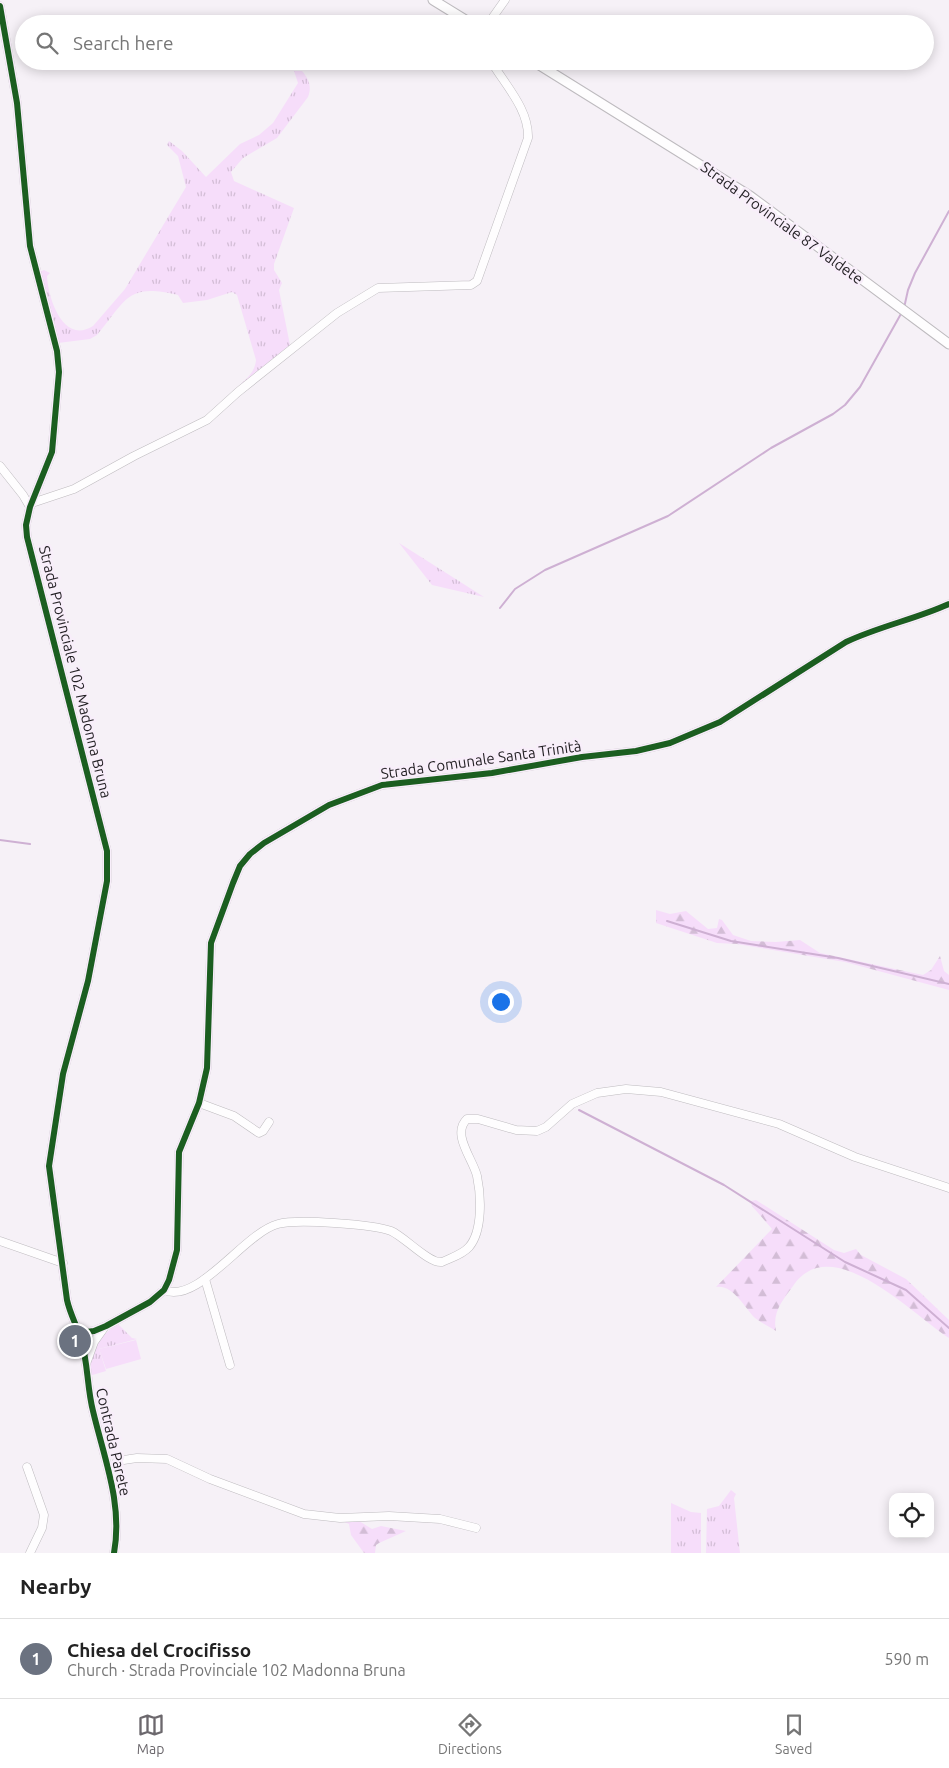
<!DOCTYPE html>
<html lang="en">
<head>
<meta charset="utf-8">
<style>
  body { margin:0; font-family:Ubuntu,sans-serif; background:#f6f6f6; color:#222 }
  .controls { position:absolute; right:15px; bottom:15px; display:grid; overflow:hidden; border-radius:10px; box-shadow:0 2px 12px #0003 }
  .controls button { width:45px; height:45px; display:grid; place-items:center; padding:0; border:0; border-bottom:1px solid #e0e0e0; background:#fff; color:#222; font:25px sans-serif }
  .you { position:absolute; left:500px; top:1001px; width:18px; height:18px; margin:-12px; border:4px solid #fff; border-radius:50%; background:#1a73e8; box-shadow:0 0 0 8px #1a73e833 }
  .badge { display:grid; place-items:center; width:32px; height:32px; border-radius:50%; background:#6c686d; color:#fff; font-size:16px; font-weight:700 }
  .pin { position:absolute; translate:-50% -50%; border:2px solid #fff; box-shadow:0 1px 5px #0006 }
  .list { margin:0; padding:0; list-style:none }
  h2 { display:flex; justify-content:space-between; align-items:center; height:65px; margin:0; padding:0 20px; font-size:21px }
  h2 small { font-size:16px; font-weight:400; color:#767676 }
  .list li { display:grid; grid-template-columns:32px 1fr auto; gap:15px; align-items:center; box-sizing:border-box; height:80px; padding:0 20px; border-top:1px solid #e0e0e0 }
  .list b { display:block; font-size:19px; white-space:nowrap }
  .list p { margin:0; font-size:16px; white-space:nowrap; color:#767676 }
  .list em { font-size:16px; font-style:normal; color:#767676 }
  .icon { flex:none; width:28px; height:28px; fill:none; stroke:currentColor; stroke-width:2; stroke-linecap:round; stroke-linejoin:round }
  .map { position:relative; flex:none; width:949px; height:1553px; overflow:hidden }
  .search { position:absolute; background:#fff; box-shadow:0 2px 12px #0003; left:15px; right:15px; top:15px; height:55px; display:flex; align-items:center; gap:12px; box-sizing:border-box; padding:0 18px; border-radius:28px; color:#767676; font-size:19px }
  .sheet { height:145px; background:#fff }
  nav { display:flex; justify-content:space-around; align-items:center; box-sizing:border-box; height:70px; border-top:1px solid #e0e0e0; background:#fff; font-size:14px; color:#767676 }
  nav a { display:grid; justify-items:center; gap:2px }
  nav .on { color:#6c686d }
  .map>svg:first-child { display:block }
  .grass { fill:url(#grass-tufts) }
  .forest { fill:url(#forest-firs) }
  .pitch { fill:#f6ddfa }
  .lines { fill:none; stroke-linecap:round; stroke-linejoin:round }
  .stream { stroke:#ceb0d3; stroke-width:2 }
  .minor-casing { stroke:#bebbbf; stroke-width:9 }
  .major-casing { stroke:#bebbbf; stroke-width:11 }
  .minor { stroke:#fefdfe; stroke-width:8 }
  .major { stroke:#fefdfe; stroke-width:9 }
  .cycleway-casing { stroke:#f8eefa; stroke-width:9 }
  .cycleway { stroke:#1b5e20; stroke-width:6 }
  .labels { text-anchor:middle; stroke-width:5; stroke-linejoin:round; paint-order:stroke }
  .street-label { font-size:15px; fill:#221f23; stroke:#f8eefa }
</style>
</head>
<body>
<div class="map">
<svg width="949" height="1553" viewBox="0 0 949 1553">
  <defs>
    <pattern id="grass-tufts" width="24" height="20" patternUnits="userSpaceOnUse" patternTransform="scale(1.25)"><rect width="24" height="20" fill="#f6ddfa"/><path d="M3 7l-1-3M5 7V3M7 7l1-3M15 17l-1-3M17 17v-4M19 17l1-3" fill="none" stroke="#d3bdd6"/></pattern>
    <pattern id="forest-firs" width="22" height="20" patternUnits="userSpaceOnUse" patternTransform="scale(1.25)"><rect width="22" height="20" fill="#f6ddfa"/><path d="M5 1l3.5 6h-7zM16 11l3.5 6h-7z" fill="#d3bdd6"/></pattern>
  </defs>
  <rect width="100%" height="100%" fill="#f6f1f7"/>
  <!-- grass -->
  <g class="grass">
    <path d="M294,71H302C309,79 312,87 308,97L277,138L243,158L231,172L234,181L294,208L274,264V270L282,283L279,290L290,345L239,386C247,378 255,372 256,360L237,295L232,292L207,300L183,303L178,295C127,283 127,299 97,335L90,339L58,343L39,272L44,270L50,273L47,276C48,298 63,345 93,326L125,289L186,187L178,156L167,145L169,141L182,151L206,177L240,144L259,135L273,123L298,83Z"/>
    <polygon points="399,543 484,597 432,585"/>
    <path d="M118,1324L132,1338L137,1339L99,1349L106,1371L89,1376C90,1353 98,1336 118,1324Z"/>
    <polygon points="731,1490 736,1494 734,1498 740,1553 706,1553 707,1509 719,1506"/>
    <polygon points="671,1503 691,1512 701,1513 701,1553 671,1553"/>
  </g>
  <!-- forest -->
  <g class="forest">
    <polygon points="656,910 670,914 686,911 708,929 717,928 719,919 722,920 733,935 751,941 776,942 800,940 820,953 923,975 931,970 940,956 944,971 949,975 949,990 845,962 737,944 717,943 656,923"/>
    <path d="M756,1200L834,1250L844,1253L856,1249L861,1255L906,1279L949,1320V1338C913,1315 831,1229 793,1286C783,1300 772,1312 776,1331C769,1326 761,1323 755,1318C744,1307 733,1284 716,1287L772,1229L752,1206L751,1201Z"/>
    <polygon points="354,1518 372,1529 381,1526 406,1531 379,1543 376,1545 375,1553 364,1553 351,1535 349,1524 340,1520"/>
  </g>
  <!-- pitch -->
  <polygon class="pitch" points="136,1340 141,1359 106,1369 99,1349"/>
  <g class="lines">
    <!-- stream -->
    <g class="stream">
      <polyline points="904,308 908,290 915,273 949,211"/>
      <polyline points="500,608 515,589 545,570 668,516 771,448 833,414 845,405 860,387 902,312"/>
      <polyline points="0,840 30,844"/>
      <polyline points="667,921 731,941 838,958 949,984"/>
      <polyline points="579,1110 724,1185 845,1262 906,1290 949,1328"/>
    </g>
    <defs>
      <g id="minor">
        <path d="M0,6L17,103L30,246L57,351L59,372L52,452L30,507L26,525L27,537L107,851V881L88,981L63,1074L49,1166L67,1300C70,1314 77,1326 81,1339C88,1362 87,1388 93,1411C104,1458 123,1504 114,1553"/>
        <polyline points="488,24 505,0"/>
        <polyline points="0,466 23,495 30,507"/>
        <path d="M32,503L74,489L134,456L207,420L238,392L337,313L378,288L471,285L477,281L528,138C529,109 505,85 491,61"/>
        <polyline points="199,1103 234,1116 259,1133 263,1131 269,1122"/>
        <polyline points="0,1241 63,1263"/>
        <polyline points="205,1279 230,1365"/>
        <path d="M164,1290C198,1305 244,1233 278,1224C297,1219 372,1224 391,1231C405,1237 429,1264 442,1262C450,1258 462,1255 469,1247C483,1231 481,1195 477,1176C473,1159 451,1134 467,1119H478L516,1130L537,1131L546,1127L572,1104L597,1093L626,1089L661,1092L779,1124L855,1157L949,1188"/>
        <path d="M79,1333L94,1331L106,1326L150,1302L164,1290L169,1280L177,1250L179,1152L199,1103L207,1068L211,943L233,883L240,866L250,854L264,843L329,805L382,785L492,773L582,757L636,751L670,743L720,722L846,642C880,626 916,619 949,604"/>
        <polyline points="86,1364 94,1342 104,1328"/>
        <polyline points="27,1467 44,1515 42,1528 30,1553"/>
        <polyline points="110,1478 117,1461 137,1458 167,1459 210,1479 304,1514 340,1518 389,1516 440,1519 476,1528"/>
      </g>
      <g id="major">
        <polyline points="433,0 472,24"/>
        <polyline points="533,61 750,196 949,344"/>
      </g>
    </defs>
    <!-- minor casing -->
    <use href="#minor" class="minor-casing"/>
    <!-- major casing -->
    <use href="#major" class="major-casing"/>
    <!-- minor -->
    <use href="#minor" class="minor"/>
    <!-- major -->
    <use href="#major" class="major"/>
    <defs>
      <g id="cycleway">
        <path d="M0,6L17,103L30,246L57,351L59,372L52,452L30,507L26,525L27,537L107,851V881L88,981L63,1074L49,1166L67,1300C70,1314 77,1326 81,1339C88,1362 87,1388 93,1411C104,1458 123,1504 114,1553"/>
        <path d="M79,1333L94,1331L106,1326L150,1302L164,1290L169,1280L177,1250L179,1152L199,1103L207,1068L211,943L233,883L240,866L250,854L264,843L329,805L382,785L492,773L582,757L636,751L670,743L720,722L846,642C880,626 916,619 949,604"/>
      </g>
    </defs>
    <!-- cycleway casing -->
    <use href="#cycleway" class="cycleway-casing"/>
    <!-- cycleway -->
    <use href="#cycleway" class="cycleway"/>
  </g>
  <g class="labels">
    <!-- street labels -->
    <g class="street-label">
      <text transform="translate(782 223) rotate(36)" y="5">Strada Provinciale 87 Valdete</text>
      <text transform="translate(75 672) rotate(76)" y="5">Strada Provinciale 102 Madonna Bruna</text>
      <text transform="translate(481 760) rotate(-8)" y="5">Strada Comunale Santa Trinità</text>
      <text transform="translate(113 1442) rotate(77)" y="5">Contrada Parete</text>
    </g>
  </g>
</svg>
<div class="controls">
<button><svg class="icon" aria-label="locate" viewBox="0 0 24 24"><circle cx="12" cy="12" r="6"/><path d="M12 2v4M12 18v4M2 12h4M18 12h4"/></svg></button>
</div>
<div class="you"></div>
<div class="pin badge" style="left:75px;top:1341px;background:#6b7280">1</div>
<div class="search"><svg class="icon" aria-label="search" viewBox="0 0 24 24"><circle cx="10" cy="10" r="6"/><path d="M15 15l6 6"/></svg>Search here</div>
</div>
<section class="sheet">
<h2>Nearby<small></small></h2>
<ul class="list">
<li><span class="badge" style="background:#6b7280">1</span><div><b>Chiesa del Crocifisso</b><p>Church · Strada Provinciale 102 Madonna Bruna</p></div><em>590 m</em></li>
</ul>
</section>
<nav>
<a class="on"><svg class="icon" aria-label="map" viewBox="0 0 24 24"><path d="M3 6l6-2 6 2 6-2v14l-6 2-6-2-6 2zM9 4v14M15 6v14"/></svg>Map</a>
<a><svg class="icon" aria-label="directions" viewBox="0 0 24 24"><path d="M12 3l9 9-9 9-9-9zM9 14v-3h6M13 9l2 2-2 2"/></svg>Directions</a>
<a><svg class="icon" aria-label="saved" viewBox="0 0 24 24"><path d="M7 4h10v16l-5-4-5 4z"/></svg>Saved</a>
</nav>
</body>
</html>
